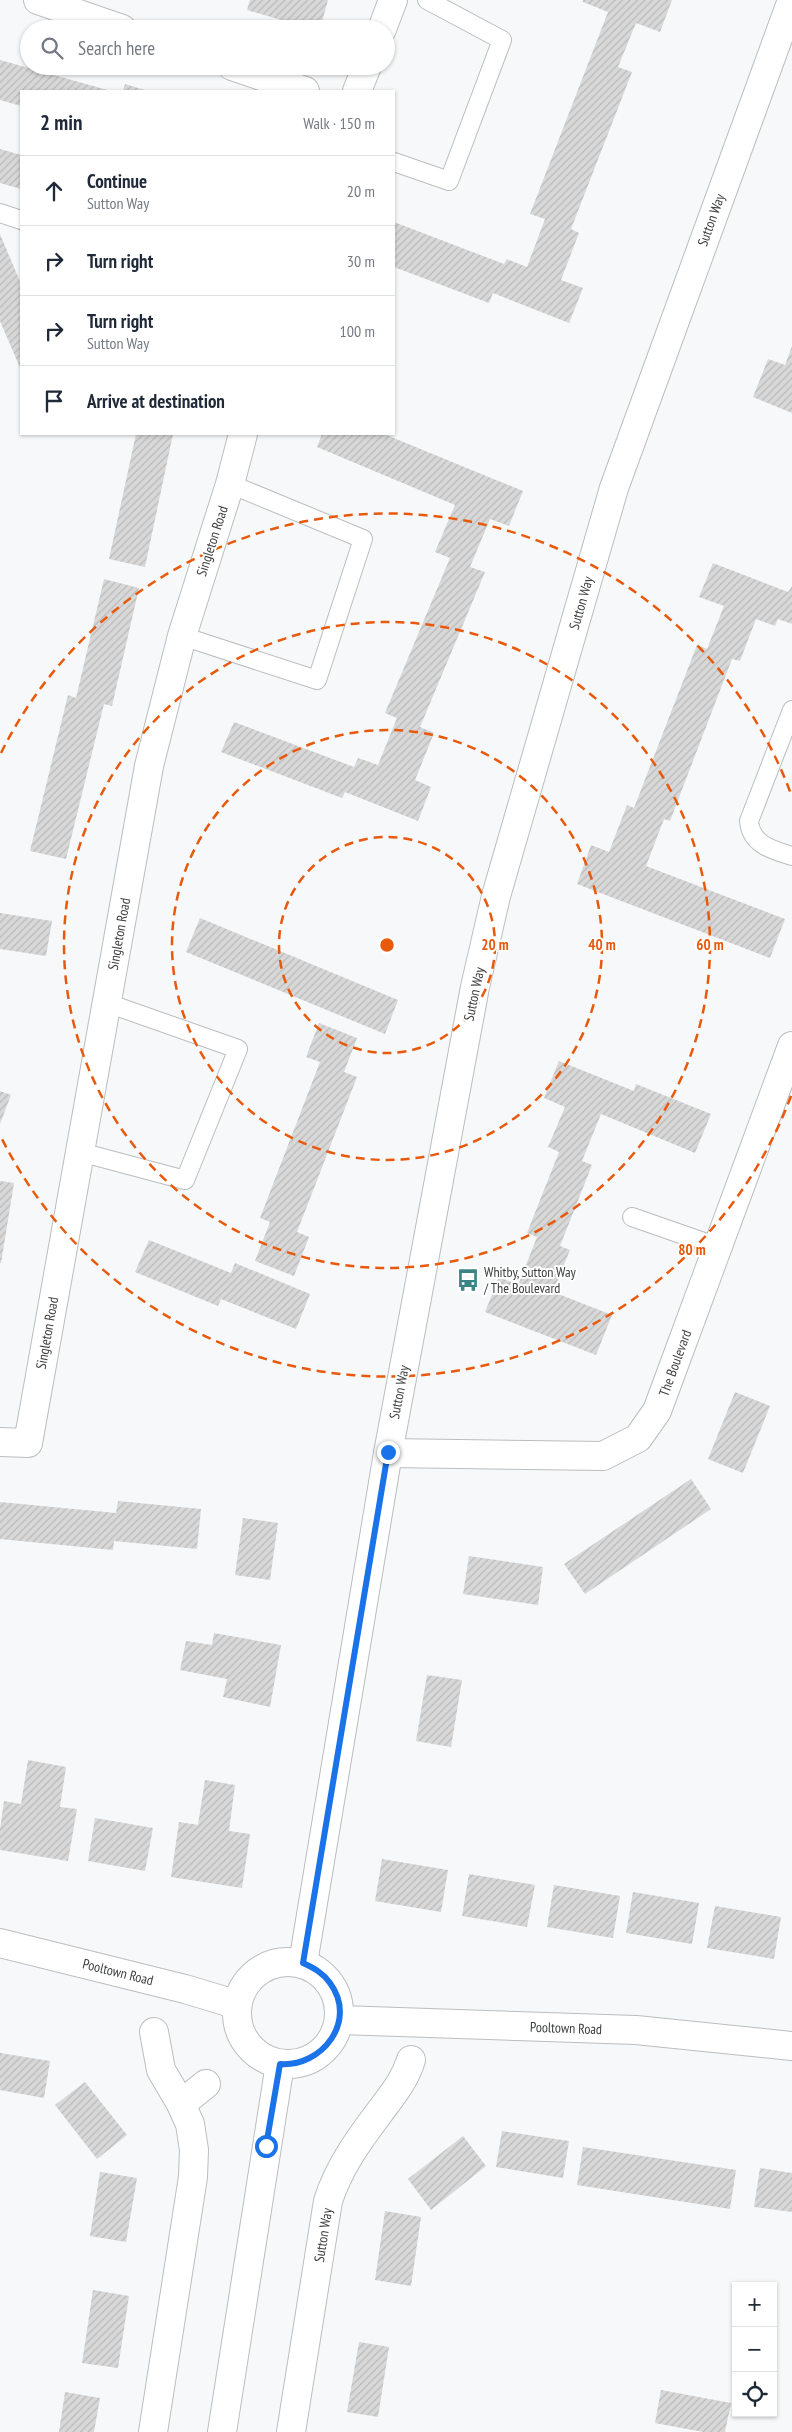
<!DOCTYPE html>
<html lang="en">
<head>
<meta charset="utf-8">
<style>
  body { margin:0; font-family:"PT Sans Narrow",sans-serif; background:#f6f6f7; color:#1f2937 }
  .controls { position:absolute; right:15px; bottom:15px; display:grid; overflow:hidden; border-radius:0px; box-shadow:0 1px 4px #0004 }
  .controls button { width:45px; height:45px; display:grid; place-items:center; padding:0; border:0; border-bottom:1px solid #e0e1e3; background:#fff; color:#1f2937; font:25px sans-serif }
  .stop { position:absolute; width:15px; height:15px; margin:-11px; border:4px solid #1a73e8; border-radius:50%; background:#fff }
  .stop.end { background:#1a73e8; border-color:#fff; box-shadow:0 1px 5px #0008 }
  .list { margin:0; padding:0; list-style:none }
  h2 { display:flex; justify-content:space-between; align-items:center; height:65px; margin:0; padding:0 20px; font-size:21px }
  h2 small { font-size:16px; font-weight:400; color:#747a83 }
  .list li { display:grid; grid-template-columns:32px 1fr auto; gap:15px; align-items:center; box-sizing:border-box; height:70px; padding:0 20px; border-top:1px solid #e0e1e3 }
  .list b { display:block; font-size:19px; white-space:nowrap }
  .list p { margin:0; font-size:16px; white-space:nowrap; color:#747a83 }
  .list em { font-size:16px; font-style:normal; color:#747a83 }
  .icon { flex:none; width:28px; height:28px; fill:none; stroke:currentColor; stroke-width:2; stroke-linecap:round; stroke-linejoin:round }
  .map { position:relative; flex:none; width:792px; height:2432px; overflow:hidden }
  .search { position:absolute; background:#fff; box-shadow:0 1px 4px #0004; left:20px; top:20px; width:375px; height:55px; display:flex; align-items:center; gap:12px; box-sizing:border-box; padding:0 18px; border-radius:28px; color:#747a83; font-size:19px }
  .panel { position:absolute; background:#fff; box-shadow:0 1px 4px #0004; left:20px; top:90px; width:375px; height:345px; border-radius:0px }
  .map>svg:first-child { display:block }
  .building { fill:url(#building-hatch) }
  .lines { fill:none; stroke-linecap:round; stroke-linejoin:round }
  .service-casing { stroke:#bcbdbe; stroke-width:20 }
  .minor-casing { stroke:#bcbdbe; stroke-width:30 }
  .tertiary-casing { stroke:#bcbdbe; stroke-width:30 }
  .secondary-casing { stroke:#bcbdbe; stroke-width:30 }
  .service { stroke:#fff; stroke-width:18 }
  .minor { stroke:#fff; stroke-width:28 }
  .tertiary { stroke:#fff; stroke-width:28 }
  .secondary { stroke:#fff; stroke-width:28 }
  .route { stroke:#1a73e8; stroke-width:6 }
  .ring { fill:none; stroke:#e8590c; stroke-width:2.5; stroke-dasharray:9 6 }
  .labels { text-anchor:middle; stroke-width:4; stroke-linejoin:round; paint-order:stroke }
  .street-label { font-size:14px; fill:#3c3d3d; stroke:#fff }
  .poi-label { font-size:14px; fill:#3c3d3d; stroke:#fff; text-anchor:start }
  .centre { fill:#e8590c; stroke:#fff; stroke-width:2.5 }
  .ring-label { font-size:15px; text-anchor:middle; font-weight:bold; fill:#e8590c; stroke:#fff; stroke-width:4; stroke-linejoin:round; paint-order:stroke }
</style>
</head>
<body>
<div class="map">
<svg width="792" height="2432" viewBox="0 0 792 2432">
  <defs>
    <pattern id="building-hatch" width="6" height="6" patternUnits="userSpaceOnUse" patternTransform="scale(1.25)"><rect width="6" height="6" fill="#d8d8d9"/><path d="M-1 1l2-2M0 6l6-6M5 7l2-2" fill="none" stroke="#bababb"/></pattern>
  </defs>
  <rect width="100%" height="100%" fill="#f6f8f9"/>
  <!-- building -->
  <g class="building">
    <polygon points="250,0 328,0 320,29 312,29 247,10"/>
    <polygon points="583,0 672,0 660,32 636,23 618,67 632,72 571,229 579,233 561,280 583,288 569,323 493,293 489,303 394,267 394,222 504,264 507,259 527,267 545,219 530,214 608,12 583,2"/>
    <polygon points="0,60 111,91 21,91 21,106 0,100"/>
    <polygon points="125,84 148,91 123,91"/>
    <polygon points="0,149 21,155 21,189 0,183"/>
    <polygon points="0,234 21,284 21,370 0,321"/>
    <polygon points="792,346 792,413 753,397 768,359 785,365"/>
    <polygon points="136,434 173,434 145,567 109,559"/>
    <polygon points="322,434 384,434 523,491 509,526 490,519 470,567 485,572 420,727 434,733 415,780 431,787 418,821 345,792 342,798 221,752 234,722 354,767 358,758 378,765 397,718 385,713 450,558 435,552 455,505 317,447"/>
    <polygon points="713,563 788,592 792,586 792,624 778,619 775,626 756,619 740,661 732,659 670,821 664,819 646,866 785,919 770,958 577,884 591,845 609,852 627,805 634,808 697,645 707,649 724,606 699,597"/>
    <polygon points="104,579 139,588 112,706 104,704 66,859 30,851 68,695 76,698"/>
    <polygon points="0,913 52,921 46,956 0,949"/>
    <polygon points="200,918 398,1000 385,1034 186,952"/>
    <polygon points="319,1023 357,1038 344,1072 357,1077 297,1232 309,1237 294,1276 255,1261 270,1222 260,1218 320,1062 306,1057"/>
    <polygon points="559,1061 634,1091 636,1084 711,1114 695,1153 601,1114 582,1161 592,1165 560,1246 570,1250 553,1292 612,1315 596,1355 485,1312 499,1277 518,1285 537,1237 527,1233 559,1152 548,1147 565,1107 544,1098"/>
    <polygon points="0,1091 11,1095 0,1124"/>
    <polygon points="0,1181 14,1183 1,1263 0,1263"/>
    <polygon points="149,1240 231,1273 235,1263 310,1294 296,1329 221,1299 218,1306 135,1272"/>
    <polygon points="735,1392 770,1406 743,1473 708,1459"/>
    <polygon points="691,1479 711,1509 585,1594 564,1564"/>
    <polygon points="118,1501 201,1509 197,1549 114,1541 113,1550 0,1539 0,1502 116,1513"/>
    <polygon points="243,1518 278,1523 270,1580 235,1575"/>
    <polygon points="469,1556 543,1567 538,1605 463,1594"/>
    <polygon points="214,1633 281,1645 270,1707 223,1697 227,1679 180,1670 186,1641 212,1645"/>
    <polygon points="427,1675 462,1680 451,1747 416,1741"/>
    <polygon points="28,1760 66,1767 60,1807 77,1809 68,1861 0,1850 0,1829 4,1801 21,1804"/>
    <polygon points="205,1780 235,1785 229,1831 250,1834 242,1888 171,1877 179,1822 198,1825"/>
    <polygon points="95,1818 153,1828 145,1871 88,1861"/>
    <polygon points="382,1859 448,1870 441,1912 375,1901"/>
    <polygon points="469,1874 535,1885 527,1927 462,1916"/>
    <polygon points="554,1885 620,1896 613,1938 547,1927"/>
    <polygon points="633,1892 699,1903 692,1944 626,1933"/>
    <polygon points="715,1906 781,1917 774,1959 707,1948"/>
    <polygon points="0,2053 50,2061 44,2098 0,2090"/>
    <polygon points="85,2082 127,2135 97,2159 55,2105"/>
    <polygon points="502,2131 569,2141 563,2178 496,2167"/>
    <polygon points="463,2136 486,2166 431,2210 408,2179"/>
    <polygon points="583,2147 736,2170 730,2209 577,2185"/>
    <polygon points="760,2168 792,2173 792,2212 754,2207"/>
    <polygon points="100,2172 137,2178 126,2242 90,2236"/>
    <polygon points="385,2211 421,2217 411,2286 375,2280"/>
    <polygon points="93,2290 129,2296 118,2368 82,2363"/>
    <polygon points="359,2342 389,2347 378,2417 347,2412"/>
    <polygon points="661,2390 731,2403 725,2432 703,2432 655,2423"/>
    <polygon points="65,2392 100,2398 94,2432 59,2432"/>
  </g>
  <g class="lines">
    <defs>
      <g id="service">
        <polyline points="394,162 449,181 502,40 427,0"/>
        <polyline points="0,213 21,220"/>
        <polyline points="182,636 317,680 363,539 230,484"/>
        <path d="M792,710L749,821C751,845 773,850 792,856"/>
        <polyline points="80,1152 185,1180 238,1049 107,1003"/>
        <polyline points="632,1217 718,1247"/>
      </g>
      <g id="minor">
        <polyline points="38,0 122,29"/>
        <polyline points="382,29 393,0"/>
        <polyline points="232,66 305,91"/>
        <polyline points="357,91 367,66"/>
        <polyline points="0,1442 28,1443 149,766 182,636 230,484 243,434"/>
        <polyline points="388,1453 603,1456 638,1438 657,1411 792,1046"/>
        <polyline points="340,2020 636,2030 792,2046"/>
        <polyline points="181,2104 206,2084"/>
        <polyline points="153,2432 193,2177 194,2150 190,2124 181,2104 161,2070 154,2032"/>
        <path d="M291,2432L328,2201C339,2167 358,2141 379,2113C392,2095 404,2082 411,2060"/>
      </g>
      <polyline id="tertiary" points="0,1943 185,1989 235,2004"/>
      <g id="secondary">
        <circle cx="288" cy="2013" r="51"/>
        <polyline points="303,1963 388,1453 475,987 496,896 614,488 792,0"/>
        <polyline points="222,2432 280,2064"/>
      </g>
    </defs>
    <!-- service casing -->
    <use href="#service" class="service-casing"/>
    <!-- minor casing -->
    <use href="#minor" class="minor-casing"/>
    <!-- tertiary casing -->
    <use href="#tertiary" class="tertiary-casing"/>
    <!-- secondary casing -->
    <use href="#secondary" class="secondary-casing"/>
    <!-- service -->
    <use href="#service" class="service"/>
    <!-- minor -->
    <use href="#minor" class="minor"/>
    <!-- tertiary -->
    <use href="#tertiary" class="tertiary"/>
    <!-- secondary -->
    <use href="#secondary" class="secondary"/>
  </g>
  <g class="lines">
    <!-- route -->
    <path class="route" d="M266,2146L280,2064C322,2067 358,2021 330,1983C323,1973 314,1968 303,1963L388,1452"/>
  </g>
  <!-- distance rings -->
  <g class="ring">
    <circle cx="387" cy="945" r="108"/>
    <circle cx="387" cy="945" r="215"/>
    <circle cx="387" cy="945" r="323"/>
    <path d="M791 1096A431 431 0 0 1 1 1137M1 753A431 431 0 0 1 791 794"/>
  </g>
  <!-- icons -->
  <defs>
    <symbol id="bus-bare" viewBox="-9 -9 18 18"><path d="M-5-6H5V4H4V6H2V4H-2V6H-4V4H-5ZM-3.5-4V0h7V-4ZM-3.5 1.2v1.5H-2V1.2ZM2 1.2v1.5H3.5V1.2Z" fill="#3b8485" stroke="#fff" stroke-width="2.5" paint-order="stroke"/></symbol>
  </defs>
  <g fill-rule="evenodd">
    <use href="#bus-bare" x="452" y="1264" width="32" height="32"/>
  </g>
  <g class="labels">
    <!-- street labels -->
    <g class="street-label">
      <text transform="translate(711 220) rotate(-70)" y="5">Sutton Way</text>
      <text transform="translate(212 541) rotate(-72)" y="5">Singleton Road</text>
      <text transform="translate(581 603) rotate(-74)" y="5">Sutton Way</text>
      <text transform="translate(119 934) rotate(-80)" y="5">Singleton Road</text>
      <text transform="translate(474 994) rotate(-78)" y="5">Sutton Way</text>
      <text transform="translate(47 1333) rotate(-80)" y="5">Singleton Road</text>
      <text transform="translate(675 1363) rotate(-70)" y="5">The Boulevard</text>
      <text transform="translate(399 1392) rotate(-79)" y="5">Sutton Way</text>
      <text transform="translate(118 1972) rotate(14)" y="5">Pooltown Road</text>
      <text transform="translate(566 2028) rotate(2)" y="5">Pooltown Road</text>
      <text transform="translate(323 2235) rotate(-81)" y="5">Sutton Way</text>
    </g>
    <!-- poi labels -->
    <g class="poi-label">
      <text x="484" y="1277">Whitby, Sutton Way<tspan x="484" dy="16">/ The Boulevard</tspan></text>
    </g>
  </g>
  <circle cx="387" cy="945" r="8" class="centre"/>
  <g class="ring-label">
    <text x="495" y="950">20 m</text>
    <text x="602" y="950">40 m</text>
    <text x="710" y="950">60 m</text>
    <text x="692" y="1255">80 m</text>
  </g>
</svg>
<div class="controls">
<button>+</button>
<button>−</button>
<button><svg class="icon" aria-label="locate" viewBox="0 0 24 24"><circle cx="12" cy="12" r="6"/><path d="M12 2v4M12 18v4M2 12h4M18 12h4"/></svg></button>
</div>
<div class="stop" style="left:266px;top:2146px"></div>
<div class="stop end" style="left:388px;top:1452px"></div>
<div class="search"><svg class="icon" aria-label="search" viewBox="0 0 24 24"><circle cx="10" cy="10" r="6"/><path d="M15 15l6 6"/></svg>Search here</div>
<section class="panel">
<h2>2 min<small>Walk · 150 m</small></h2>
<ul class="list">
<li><svg class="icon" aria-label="ahead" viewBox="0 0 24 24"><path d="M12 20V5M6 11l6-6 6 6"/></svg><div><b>Continue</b><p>Sutton Way</p></div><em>20 m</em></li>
<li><svg class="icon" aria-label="right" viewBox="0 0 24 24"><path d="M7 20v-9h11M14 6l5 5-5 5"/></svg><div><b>Turn right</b></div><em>30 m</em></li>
<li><svg class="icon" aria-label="right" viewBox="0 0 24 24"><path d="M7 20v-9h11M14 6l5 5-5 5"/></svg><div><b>Turn right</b><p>Sutton Way</p></div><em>100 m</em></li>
<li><svg class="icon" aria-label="arrive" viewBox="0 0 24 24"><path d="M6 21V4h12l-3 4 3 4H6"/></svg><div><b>Arrive at destination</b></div></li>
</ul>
</section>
</div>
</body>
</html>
